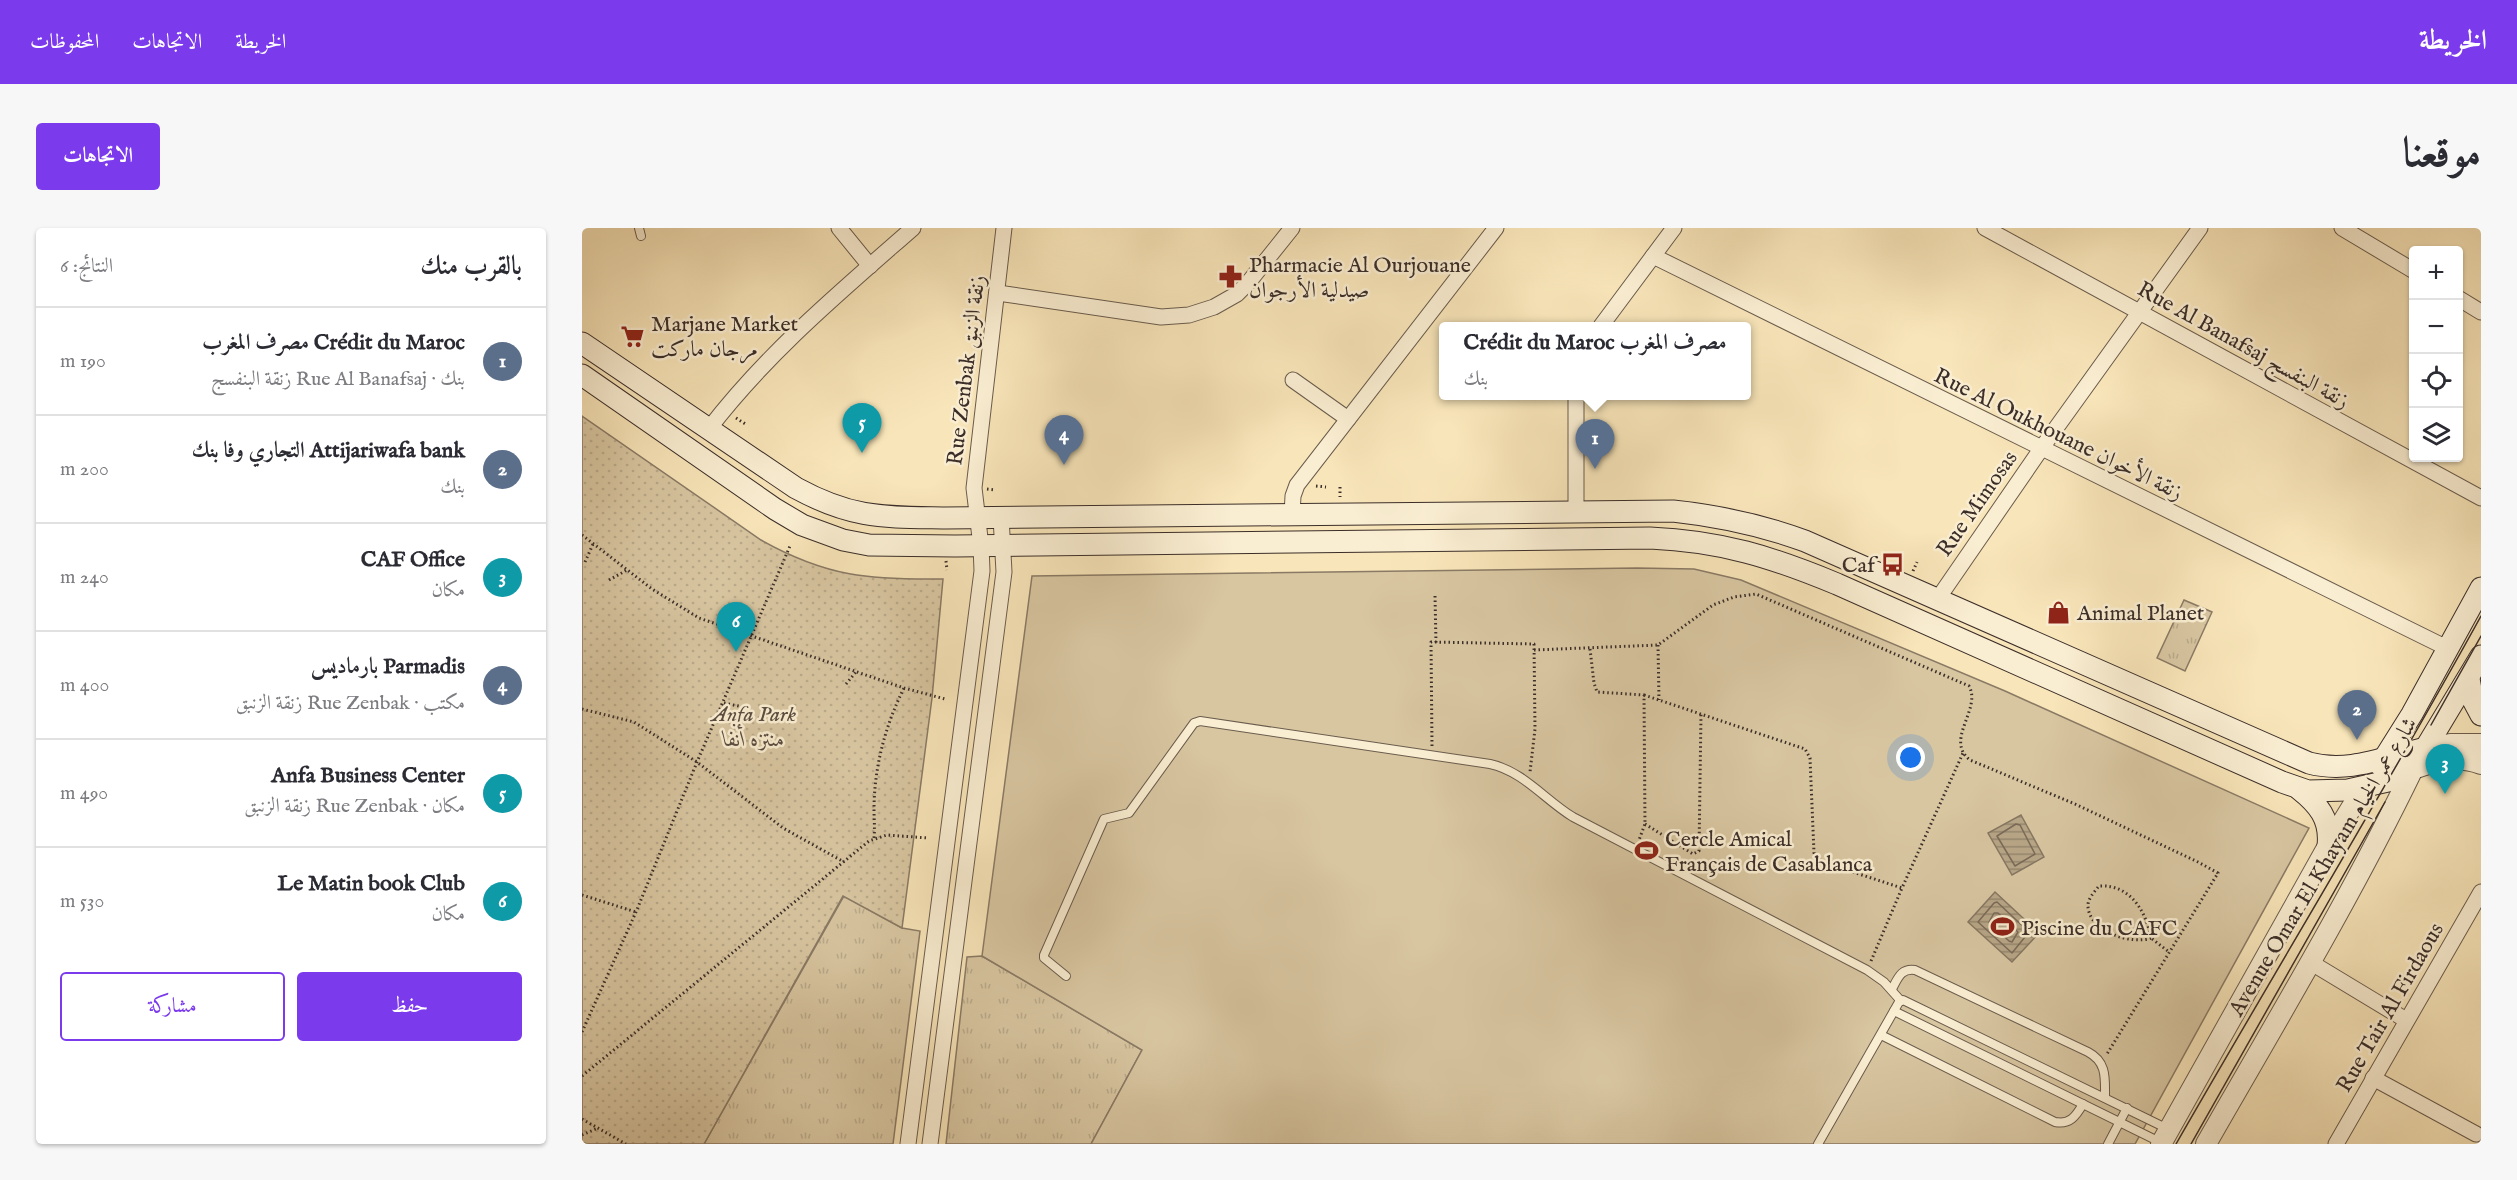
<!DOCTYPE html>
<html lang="ar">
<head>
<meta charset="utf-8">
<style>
  body { margin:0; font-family:"IM FELL English",Amiri,serif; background:#f7f7f7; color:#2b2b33; direction:rtl }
  .controls { position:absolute; right:18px; top:18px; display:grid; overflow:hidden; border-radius:6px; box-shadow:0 2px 4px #0004 }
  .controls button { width:54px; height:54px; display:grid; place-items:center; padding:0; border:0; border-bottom:2px solid #e1e1e2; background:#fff; color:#2b2b33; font:30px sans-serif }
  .you { position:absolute; left:1329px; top:530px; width:21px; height:21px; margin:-15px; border:4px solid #fff; border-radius:50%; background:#1a73e8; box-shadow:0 0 0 9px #1a73e833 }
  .badge { display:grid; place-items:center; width:39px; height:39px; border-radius:50%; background:#7c3aed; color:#fff; font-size:20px; font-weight:700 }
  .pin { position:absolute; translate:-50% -50px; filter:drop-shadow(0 2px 3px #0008) }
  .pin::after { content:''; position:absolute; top:32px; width:21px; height:18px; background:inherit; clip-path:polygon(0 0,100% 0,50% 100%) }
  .popup { position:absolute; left:857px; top:94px; width:312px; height:78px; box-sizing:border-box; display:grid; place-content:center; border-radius:6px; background:#fff; filter:drop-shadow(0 2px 4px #0005); font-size:20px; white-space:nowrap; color:#7c7c81 }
  .popup b { font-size:22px; color:#2b2b33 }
  .popup::after { content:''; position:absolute; left:50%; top:100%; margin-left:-12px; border:12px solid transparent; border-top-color:#fff }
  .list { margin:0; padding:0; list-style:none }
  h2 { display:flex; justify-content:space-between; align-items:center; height:78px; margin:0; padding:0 24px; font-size:26px }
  h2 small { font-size:20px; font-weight:400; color:#7c7c81 }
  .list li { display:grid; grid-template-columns:39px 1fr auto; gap:18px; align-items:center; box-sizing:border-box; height:108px; padding:0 24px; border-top:2px solid #e1e1e2 }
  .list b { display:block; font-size:22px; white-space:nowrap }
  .list p { margin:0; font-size:20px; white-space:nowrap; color:#7c7c81 }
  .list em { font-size:20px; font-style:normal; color:#7c7c81 }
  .actions { display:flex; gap:12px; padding:18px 24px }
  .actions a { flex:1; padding:14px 0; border:2px solid #7c3aed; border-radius:6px; text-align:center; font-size:21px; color:#7c3aed }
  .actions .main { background:#7c3aed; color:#fff }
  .icon { flex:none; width:33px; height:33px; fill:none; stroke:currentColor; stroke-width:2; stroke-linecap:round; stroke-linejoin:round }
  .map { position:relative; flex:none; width:1899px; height:916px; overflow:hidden; direction:ltr; border-radius:6px }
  header { display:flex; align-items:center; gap:36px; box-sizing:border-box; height:84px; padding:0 30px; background:#7c3aed; color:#fff }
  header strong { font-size:28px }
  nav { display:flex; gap:33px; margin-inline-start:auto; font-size:21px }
  .intro { display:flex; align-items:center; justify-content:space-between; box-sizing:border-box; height:144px; padding:0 36px }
  h1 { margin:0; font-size:42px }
  .button { padding:15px 27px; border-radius:6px; background:#7c3aed; color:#fff; font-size:21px; font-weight:700 }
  main { display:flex; gap:36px; padding:0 36px }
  aside { flex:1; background:#fff; border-radius:6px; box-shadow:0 2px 4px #0004 }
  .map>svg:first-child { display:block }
  .grass { fill:url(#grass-tufts); stroke:#8a7a65; stroke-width:1.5 }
  .park { fill:url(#park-dots); stroke:#8a7a65; stroke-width:1.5 }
  .pitch { fill:#d8c6a1; stroke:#8a7a65; stroke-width:1.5 }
  .water { fill:url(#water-rules); stroke:#867762; stroke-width:1.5 }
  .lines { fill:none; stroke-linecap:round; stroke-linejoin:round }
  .shore { stroke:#7a6a58; stroke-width:1.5 }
  .service-casing { stroke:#6a5c4d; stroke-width:10 }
  .minor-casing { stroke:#6a5c4d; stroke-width:17 }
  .tertiary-casing { stroke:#6a5c4d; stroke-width:22 }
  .secondary-casing { stroke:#3b2e29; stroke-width:23 }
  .path { stroke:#3b2e29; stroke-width:3; stroke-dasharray:1.5 3; stroke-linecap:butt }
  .service { stroke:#faeed2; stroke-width:8 }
  .minor { stroke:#faeed2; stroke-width:15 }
  .tertiary { stroke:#faeed2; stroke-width:20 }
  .secondary { stroke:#faeed2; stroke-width:21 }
  .tram { stroke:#3b2e29; stroke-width:1.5 }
  .labels { text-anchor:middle; stroke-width:5; stroke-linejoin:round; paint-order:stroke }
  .poi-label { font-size:22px; fill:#3b2e29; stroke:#faeed2; text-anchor:start }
  .street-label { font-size:22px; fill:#3b2e29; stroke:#faeed2 }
  .park-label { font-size:22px; font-style:italic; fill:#5a4c41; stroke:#faeed2 }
</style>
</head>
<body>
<header>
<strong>الخريطة</strong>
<nav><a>الخريطة</a><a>الاتجاهات</a><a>المحفوظات</a></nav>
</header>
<div class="intro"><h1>موقعنا</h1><a class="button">الاتجاهات</a></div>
<main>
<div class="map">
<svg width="1899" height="916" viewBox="0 0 1899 916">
  <defs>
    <pattern id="grass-tufts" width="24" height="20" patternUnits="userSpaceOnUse" patternTransform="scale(1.5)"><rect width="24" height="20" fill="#d8c6a1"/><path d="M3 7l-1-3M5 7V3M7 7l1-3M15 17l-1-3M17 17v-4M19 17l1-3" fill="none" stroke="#baaa8b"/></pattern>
    <pattern id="park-dots" width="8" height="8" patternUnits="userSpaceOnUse" patternTransform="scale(1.5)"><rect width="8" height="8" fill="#d8c6a1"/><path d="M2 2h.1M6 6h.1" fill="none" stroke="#baaa8b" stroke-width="1.8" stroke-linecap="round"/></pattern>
    <pattern id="water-rules" width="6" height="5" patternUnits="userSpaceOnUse" patternTransform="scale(1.5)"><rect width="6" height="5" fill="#b8a788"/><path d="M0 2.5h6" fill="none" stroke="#97886f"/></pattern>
  </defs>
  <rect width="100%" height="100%" fill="#f8e5b9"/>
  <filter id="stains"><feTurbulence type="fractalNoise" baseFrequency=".00333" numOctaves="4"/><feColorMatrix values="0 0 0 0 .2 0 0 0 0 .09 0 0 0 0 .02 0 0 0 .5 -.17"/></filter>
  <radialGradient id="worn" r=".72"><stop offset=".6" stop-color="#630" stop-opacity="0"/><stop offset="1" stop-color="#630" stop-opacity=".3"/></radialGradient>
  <!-- grass -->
  <g class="grass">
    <polygon points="1602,372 1630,384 1603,443 1575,430"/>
    <polygon points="262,668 320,700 338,703 311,916 122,916"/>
    <polygon points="400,728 560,822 509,916 364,916 385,729"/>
  </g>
  <!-- park -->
  <path class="park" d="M0,188L179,312C245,349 288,352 361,351L350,470L320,700L261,668L122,916H0Z"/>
  <!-- pitch -->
  <polygon class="pitch" points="1055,340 1112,341 1159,352 1423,463 1727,600 1553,916 509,916 560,822 400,728 450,348"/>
  <!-- water -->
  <g class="water">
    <polygon points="1439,587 1462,629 1430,647 1406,605"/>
    <polygon points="1413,664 1457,705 1430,734 1386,694"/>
  </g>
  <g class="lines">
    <!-- shore -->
    <g class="shore">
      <polygon points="1434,596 1438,597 1453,626 1433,638 1415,608"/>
      <polygon points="1415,674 1447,704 1430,725 1396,694 1412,675"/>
      <polygon points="1412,685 1416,685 1436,704 1430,714 1427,713 1407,694"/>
    </g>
    <defs>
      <g id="service">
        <polyline points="57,0 59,8"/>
        <path d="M484,748L462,730V727L522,591L547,585L612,495L618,493L908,536C941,543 963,572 991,589L1285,742L1302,754L1319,773"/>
        <path d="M1310,761C1316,750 1319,740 1333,742L1506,824C1525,834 1523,850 1523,869"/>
        <polyline points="1312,783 1580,915"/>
        <path d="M1299,807L1473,894C1488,897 1494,888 1501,876"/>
        <polyline points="1236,916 1317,774 1321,772 1586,901"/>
        <polyline points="1526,916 1545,880"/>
      </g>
      <g id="minor">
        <polyline points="257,0 288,38"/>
        <polyline points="1403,0 1899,270"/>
        <polyline points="1760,0 1832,43"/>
        <polyline points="1071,28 1865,420"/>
        <polyline points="416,65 579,89 607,87 632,79 655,66 666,55 710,0"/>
        <polyline points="1876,70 1899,84"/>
        <polyline points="1019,98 1092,0"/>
        <polyline points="711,152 766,191"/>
        <polyline points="994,168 994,284"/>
        <path d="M126,202C185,125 258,64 331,0"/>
        <polyline points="710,287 711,268 715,257 914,0"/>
        <polyline points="1355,372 1459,221 1618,0"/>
        <polyline points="1728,734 1824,792"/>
        <polyline points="1791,850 1894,906"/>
        <polyline points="326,916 400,343 399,318 392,260 422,0"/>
        <polyline points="348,916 422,344 419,289"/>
        <polyline points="1754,916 1899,664"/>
      </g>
      <g id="tertiary">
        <polyline points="1845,520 1868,516 1899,516"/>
        <polyline points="1579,916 1746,618 1782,559"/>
        <path d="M1624,916C1695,792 1769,669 1831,541C1854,533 1876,527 1899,536"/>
      </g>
      <g id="secondary">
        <path d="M0,115L214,260C271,291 302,289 363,290L1091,283C1137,288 1180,297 1223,313L1727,535C1768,546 1804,528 1845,520"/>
        <path d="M0,147L193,281L220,297L261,312L287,317L373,318L1068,310C1139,313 1190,329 1255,356L1700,554L1726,563L1766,562L1806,553L1831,541L1899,428"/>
        <polyline points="1887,451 1891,472 1899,487"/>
        <polyline points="1798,537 1830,486 1899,360"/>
        <path d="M1717,561C1736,576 1749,591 1746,618"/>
      </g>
    </defs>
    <!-- service casing -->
    <use href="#service" class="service-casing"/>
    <!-- minor casing -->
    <use href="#minor" class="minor-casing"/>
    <!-- tertiary casing -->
    <use href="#tertiary" class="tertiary-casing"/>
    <!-- secondary casing -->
    <use href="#secondary" class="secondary-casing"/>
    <!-- path -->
    <g class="path">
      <polyline points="154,190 165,197"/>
      <polyline points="734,258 744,259"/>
      <polyline points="758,259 758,269"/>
      <polyline points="405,261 413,262"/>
      <polyline points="0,307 70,361 117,390 322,460 363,471"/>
      <polyline points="364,333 365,342"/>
      <polyline points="3,334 11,316"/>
      <polyline points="1331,343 1335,334"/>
      <polyline points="27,352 45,342"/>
      <polyline points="853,368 854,415"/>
      <polyline points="1076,417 1077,472"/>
      <polyline points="1008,421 1012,455 1015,464 1062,467 1063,596 1057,612"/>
      <path d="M952,422L1076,417L1131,377L1152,369L1174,366L1387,458C1400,481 1362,512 1388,532L1493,576L1616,634L1636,645L1525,826"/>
      <polyline points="264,456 274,444"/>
      <polyline points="1062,467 1223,521 1228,530 1232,625 1240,634 1320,660 1381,525"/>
      <polyline points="142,475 161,479"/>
      <polyline points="0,481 52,494 115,534 201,600 262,634"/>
      <polyline points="850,518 849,414 952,416 953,501 948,544"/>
      <polyline points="1063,596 1111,626 1117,623 1119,486"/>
      <path d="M292,610C293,600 292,591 292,582C292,540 303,498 322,460"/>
      <polyline points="0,667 54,684"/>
      <path d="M1569,710C1550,717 1508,704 1506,679C1505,672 1512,664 1517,658C1548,656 1564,683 1569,710L1587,724"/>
      <polyline points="1289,733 1320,660"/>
      <polyline points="0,804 54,684 115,534 208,318"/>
      <polyline points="0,848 287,613 305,607 346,610"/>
      <polyline points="0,891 44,916"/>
      <polyline points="0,907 16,900"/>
    </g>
    <!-- service -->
    <use href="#service" class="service"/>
    <!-- minor -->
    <use href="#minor" class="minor"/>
    <!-- tertiary -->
    <use href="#tertiary" class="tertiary"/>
    <!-- secondary -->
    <use href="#secondary" class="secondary"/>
    <!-- tram -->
    <g class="tram">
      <polyline points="1849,497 1899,408"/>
      <path d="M1594,916C1695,740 1801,566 1899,388"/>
      <polyline points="1609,916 1803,574"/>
    </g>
  </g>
  <!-- icons -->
  <defs>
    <symbol id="pharmacy-bare" viewBox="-9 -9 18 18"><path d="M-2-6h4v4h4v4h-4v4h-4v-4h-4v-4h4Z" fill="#8f2418" stroke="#faeed2" stroke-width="2.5" paint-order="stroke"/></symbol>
    <symbol id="supermarket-bare" viewBox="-9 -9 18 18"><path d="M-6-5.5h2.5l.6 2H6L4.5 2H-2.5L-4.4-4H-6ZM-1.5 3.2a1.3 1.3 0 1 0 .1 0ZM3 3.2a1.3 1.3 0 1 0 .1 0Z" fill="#8f2418" stroke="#faeed2" stroke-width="2.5" paint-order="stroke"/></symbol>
    <symbol id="bus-bare" viewBox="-9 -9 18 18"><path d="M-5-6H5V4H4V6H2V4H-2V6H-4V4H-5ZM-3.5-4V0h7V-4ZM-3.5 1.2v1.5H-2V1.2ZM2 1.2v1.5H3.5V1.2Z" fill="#8f2418" stroke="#faeed2" stroke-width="2.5" paint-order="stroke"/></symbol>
    <symbol id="shop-bare" viewBox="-9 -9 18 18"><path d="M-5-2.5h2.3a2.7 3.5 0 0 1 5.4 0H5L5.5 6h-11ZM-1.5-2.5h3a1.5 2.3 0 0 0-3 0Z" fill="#8f2418" stroke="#faeed2" stroke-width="2.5" paint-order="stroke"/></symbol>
    <symbol id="stadium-bare" viewBox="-9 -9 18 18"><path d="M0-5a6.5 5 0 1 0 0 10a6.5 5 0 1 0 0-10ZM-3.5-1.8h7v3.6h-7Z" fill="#8f2418" stroke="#faeed2" stroke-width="2.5" paint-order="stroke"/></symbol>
  </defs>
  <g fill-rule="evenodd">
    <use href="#pharmacy-bare" x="632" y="32" width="33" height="33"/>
    <use href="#supermarket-bare" x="34" y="92" width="33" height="33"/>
    <use href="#bus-bare" x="1294" y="320" width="33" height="33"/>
    <use href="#shop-bare" x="1460" y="368" width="33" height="33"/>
    <use href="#stadium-bare" x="1048" y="606" width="33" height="33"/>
    <use href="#stadium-bare" x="1404" y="682" width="33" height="33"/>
  </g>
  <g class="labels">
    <!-- poi labels -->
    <g class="poi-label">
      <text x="667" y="44">Pharmacie Al Ourjouane<tspan x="667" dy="25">صيدلية الأرجوان</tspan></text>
      <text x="69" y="103">Marjane Market<tspan x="69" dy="25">مرجان ماركت</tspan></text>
      <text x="1293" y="344" text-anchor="end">Caf</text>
      <text x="1495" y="392">Animal Planet</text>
      <text x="1083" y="618">Cercle Amical<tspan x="1083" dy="25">Français de Casablanca</tspan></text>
      <text x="1439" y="707">Piscine du CAFC</text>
    </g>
    <!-- street labels -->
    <g class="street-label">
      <text transform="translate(1662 116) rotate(29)" y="8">Rue Al Banafsaj زنقة البنفسج</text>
      <text transform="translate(383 142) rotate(-83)" y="8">Rue Zenbak زنقة الزنبق</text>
      <text transform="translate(1477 205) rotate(26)" y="8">Rue Al Oukhouane زنقة الأخوان</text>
      <text transform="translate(1394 275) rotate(-55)" y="8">Rue Mimosas</text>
      <text transform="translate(1740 638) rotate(-59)" y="8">Avenue Omar El Khayam شارع عمر الخيام</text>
      <text transform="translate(1807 779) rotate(-60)" y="8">Rue Tair Al Firdaous</text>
    </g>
    <!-- park labels -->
    <g class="park-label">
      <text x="172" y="493">Anfa Park<tspan x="172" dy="25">منتزه أنفا</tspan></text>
    </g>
  </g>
  <rect width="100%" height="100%" filter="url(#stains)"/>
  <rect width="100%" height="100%" fill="url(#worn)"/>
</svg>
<div class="controls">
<button>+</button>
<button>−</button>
<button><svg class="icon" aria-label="locate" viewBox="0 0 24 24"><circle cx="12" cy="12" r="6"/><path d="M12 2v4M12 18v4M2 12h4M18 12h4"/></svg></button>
<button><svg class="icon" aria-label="layers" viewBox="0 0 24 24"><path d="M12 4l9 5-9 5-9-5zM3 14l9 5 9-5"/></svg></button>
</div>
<div class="you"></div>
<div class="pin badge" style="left:1013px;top:241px;background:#5c6f8a">1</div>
<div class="popup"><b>Crédit du Maroc مصرف المغرب</b>بنك</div>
<div class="pin badge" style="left:1775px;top:512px;background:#5c6f8a">2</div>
<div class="pin badge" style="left:1863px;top:566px;background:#0f9aa8">3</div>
<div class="pin badge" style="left:482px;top:237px;background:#5c6f8a">4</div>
<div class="pin badge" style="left:280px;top:225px;background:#0f9aa8">5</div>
<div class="pin badge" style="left:154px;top:424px;background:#0f9aa8">6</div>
</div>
<aside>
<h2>بالقرب منك<small>النتائج: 6</small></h2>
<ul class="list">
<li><span class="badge" style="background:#5c6f8a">1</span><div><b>Crédit du Maroc مصرف المغرب</b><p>بنك · Rue Al Banafsaj زنقة البنفسج</p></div><em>190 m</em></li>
<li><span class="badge" style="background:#5c6f8a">2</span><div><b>Attijariwafa bank التجاري وفا بنك</b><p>بنك</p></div><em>200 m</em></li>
<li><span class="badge" style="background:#0f9aa8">3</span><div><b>CAF Office</b><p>مكان</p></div><em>240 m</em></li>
<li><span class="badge" style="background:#5c6f8a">4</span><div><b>Parmadis بارماديس</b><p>مكتب · Rue Zenbak زنقة الزنبق</p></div><em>400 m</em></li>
<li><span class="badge" style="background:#0f9aa8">5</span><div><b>Anfa Business Center</b><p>مكان · Rue Zenbak زنقة الزنبق</p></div><em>490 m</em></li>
<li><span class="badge" style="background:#0f9aa8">6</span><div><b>Le Matin book Club</b><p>مكان</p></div><em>530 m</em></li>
</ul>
<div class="actions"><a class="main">حفظ</a><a>مشاركة</a></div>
</aside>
</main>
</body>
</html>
